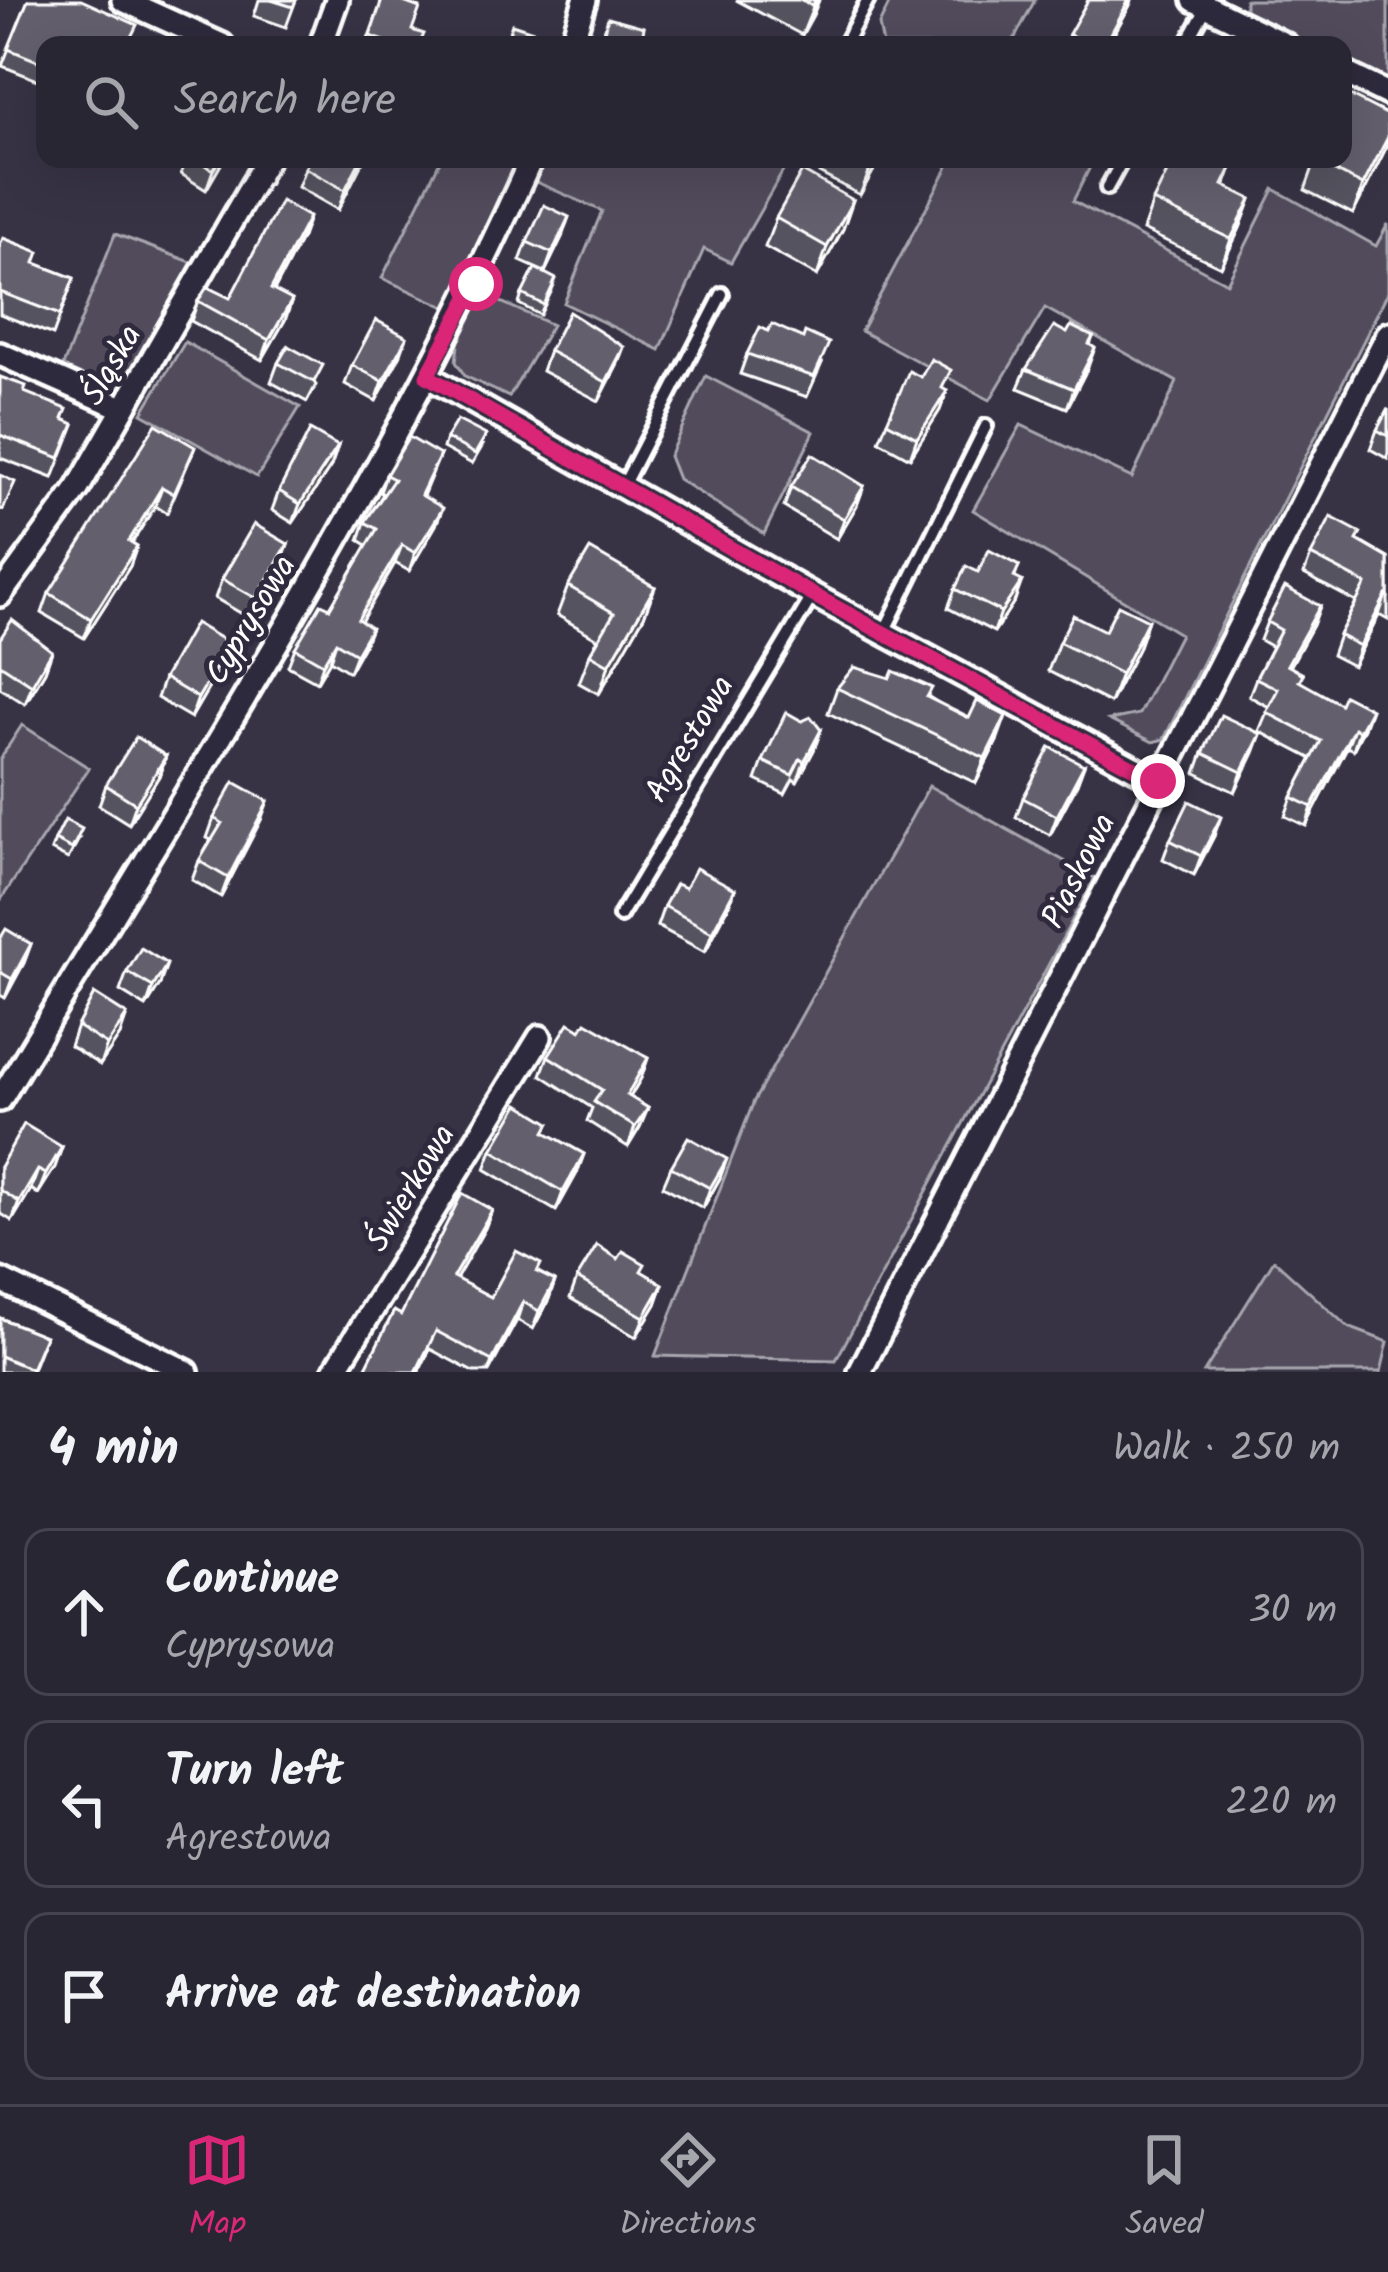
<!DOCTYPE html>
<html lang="en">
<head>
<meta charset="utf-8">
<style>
  body { margin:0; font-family:Kalam,sans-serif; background:#353240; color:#f1f3f6 }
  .stop { position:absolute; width:36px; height:36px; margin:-27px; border:9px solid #db2777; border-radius:50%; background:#fff }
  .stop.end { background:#db2777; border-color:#fff; box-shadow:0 3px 12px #0008 }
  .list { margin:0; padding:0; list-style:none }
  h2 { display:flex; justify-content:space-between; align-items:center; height:156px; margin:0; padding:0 48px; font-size:51px }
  h2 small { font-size:39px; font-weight:400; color:#a5a5ac }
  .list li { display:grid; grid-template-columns:78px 1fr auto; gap:36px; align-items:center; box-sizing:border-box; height:168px; margin:0 24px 24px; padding:0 24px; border:3px solid #45434f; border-radius:24px }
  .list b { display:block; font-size:45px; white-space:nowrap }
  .list p { margin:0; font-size:39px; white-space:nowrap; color:#a5a5ac }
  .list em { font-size:39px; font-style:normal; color:#a5a5ac }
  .icon { flex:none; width:66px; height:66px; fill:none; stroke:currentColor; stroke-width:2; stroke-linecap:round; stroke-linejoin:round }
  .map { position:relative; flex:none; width:1388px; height:1372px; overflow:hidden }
  .search { position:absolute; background:#292634; box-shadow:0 12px 48px #0002; left:36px; right:36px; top:36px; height:132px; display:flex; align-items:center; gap:30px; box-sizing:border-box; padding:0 42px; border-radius:24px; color:#a5a5ac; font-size:45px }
  .sheet { height:732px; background:#292634 }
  nav { display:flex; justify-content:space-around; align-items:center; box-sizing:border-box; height:168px; border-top:3px solid #45434f; background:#292634; font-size:33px; color:#a5a5ac }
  nav a { display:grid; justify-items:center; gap:6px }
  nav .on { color:#db2777 }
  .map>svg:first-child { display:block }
  .green { fill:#514c5c; stroke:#a8a6ae; stroke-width:3 }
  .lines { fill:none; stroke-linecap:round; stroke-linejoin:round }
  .service-casing { stroke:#fff; stroke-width:20 }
  .minor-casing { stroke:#fff; stroke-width:30 }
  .service { stroke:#2f2a3d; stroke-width:10 }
  .minor { stroke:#2f2a3d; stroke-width:21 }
  .wall { fill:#55525e; stroke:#fff; stroke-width:3 }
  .shaded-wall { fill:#45424c; stroke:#fff; stroke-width:3 }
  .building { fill:#635f6d; stroke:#fff; stroke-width:3 }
  .route { stroke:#db2777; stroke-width:15 }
  .labels { text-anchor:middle; stroke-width:10; stroke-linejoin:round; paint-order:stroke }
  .street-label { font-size:33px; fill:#fff; stroke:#2f2a3d }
</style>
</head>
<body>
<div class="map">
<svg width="1388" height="1372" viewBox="0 0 1388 1372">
  <rect width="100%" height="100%" fill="#373345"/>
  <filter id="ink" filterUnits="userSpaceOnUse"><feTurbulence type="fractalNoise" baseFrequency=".00833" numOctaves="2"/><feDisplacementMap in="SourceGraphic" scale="24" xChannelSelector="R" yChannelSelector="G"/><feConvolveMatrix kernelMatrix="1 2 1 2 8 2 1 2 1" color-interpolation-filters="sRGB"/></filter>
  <g filter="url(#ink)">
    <!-- green -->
    <g class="green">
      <polygon points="891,0 1035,0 1011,45 883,45 879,25"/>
      <polygon points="1245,0 1388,0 1388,84 1343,62 1343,45 1310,45 1245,12"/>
      <polygon points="441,159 497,159 517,167 450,309 382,278"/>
      <polygon points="543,159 771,159 786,166 731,262 704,249 660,350 564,303 602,211 534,181"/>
      <polygon points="952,159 1094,159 1073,201 1227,283 1274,189 1376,246 1388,224 1388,292 1164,739 1153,742 1109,720 1139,714 1180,634 973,510 1021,425 1132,478 1177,382 1045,308 990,400 861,331"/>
      <polygon points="115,234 194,263 127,379 110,385 61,371"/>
      <polygon points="483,294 552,325 509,397 465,376 456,362 459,336"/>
      <polygon points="185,342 300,407 257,477 142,413"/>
      <polygon points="706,376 814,432 764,534 678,479 669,456"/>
      <polygon points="22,725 89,768 0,901 0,759"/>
      <polygon points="929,786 1095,878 836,1360 655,1356 754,1101"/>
      <polygon points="1274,1260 1348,1327 1388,1342 1381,1372 1204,1372"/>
    </g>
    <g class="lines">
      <defs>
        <g id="service">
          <polyline points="844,45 868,0"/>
          <polyline points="1186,45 1207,7"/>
          <polyline points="1107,188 1123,159"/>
          <polyline points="623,486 722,294"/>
          <polyline points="883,634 986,426"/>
          <polyline points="620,916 813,595"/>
        </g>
        <g id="minor">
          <polyline points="123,0 222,45"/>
          <polyline points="1194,0 1286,45"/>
          <polyline points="321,45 337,0"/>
          <polyline points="571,45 585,0"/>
          <polyline points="1343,72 1388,94"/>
          <polyline points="0,354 122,408"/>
          <polyline points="427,376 813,595 1158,781"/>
          <polyline points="0,595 78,488 267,159"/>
          <path d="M0,1100C185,792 385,488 531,159"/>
          <polyline points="0,1280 187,1372"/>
          <polyline points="334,1372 540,1037"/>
          <polyline points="860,1372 1388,334"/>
        </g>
      </defs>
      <!-- service casing -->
      <use href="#service" class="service-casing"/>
      <!-- minor casing -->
      <use href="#minor" class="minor-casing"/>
      <!-- service -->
      <use href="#service" class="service"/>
      <!-- minor -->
      <use href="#minor" class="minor"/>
    </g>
    <!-- wall -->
    <g class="wall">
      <polygon points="28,0 129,45 45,45 45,67 40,81 2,66"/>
      <polygon points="259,0 296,0 286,27 254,16"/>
      <polygon points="382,0 412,30 420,45 366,45"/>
      <polygon points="736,0 819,0 802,35"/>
      <polygon points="1129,7 1108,45 1065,45 1069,34"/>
      <polygon points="1388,115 1388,144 1353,214 1305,190 1316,159"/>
      <polygon points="187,159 224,159 206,190 181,174"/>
      <polygon points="364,159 338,210 298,187 305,168"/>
      <polygon points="824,159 880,159 860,195 819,173"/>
      <polygon points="1234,162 1225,187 1251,199 1240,228 1221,267 1143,230 1153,201 1185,168"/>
      <polygon points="853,200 843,229 817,276 765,247 776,218"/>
      <polygon points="309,217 302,237 274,291 292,300 285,320 262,360 191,321 198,301 230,298"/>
      <polygon points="562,237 545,272 520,261 527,242"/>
      <polygon points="0,245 35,263 74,278 53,335 0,314"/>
      <polygon points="553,288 540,315 519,304 522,294"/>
      <polygon points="1067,333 1093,337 1090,345 1088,367 1067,408 1018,388 1026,369"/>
      <polygon points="288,346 316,385 307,402 271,382 278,363"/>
      <polygon points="549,351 617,366 599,401 542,371"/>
      <polygon points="747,354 822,363 807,397 740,374"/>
      <polygon points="400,356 376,401 345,384 352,365"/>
      <polygon points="0,377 63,419 74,424 53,478 0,458"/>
      <polygon points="944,390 947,391 940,410 910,458 879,441 887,422"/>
      <polygon points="1388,409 1388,459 1370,449 1377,430"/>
      <polygon points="446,438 483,445 472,464 443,448"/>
      <polygon points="338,446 331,466 293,523 272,510 279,491"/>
      <polygon points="195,447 167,513 155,506 132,543 137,546 130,566 84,638 42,613 49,593"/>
      <polygon points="440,455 423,496 436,525 409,571 395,563 361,621 364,645 349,672 330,660 317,682 288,666 295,648 330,608 367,545 359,540 365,522 383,494 380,492 386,475"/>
      <polygon points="864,486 857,505 837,539 784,507 791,487"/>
      <polygon points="1358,541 1388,558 1388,620 1379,615 1353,666 1332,655 1339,635 1356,602 1304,574 1311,555"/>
      <polygon points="288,544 281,563 249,618 215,598 222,579"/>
      <polygon points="1019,566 1015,577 1015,600 994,632 948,608 955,589 978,572"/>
      <polygon points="568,586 655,587 644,616 599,694 579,683 590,654 598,639 557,615"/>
      <polygon points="1320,606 1313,625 1290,667 1303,674 1300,682 1364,728 1353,750 1347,747 1306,826 1285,816 1292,797 1312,759 1259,731 1269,707 1249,696 1256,678 1272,647 1260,640 1267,622"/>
      <polygon points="1148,620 1138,649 1110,703 1048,671 1059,642"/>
      <polygon points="0,639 52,651 45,671 25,704 0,688"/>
      <polygon points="230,644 223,663 191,718 157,698 164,678"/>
      <polygon points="837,688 929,697 997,741 976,783 828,713"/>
      <polygon points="821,730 814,750 797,782 793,779 785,794 756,780 763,761"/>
      <polygon points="1261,734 1235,792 1196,773 1203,753"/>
      <polygon points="166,756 159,776 129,824 99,805 106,785"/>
      <polygon points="1084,765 1077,784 1050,835 1016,817 1023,798"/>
      <polygon points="214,818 261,820 221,897 192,880 199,861 211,840 207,838"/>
      <polygon points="1214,836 1194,875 1163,859 1170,840"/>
      <polygon points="79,839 68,859 51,850 55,840"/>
      <polygon points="685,888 735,889 728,908 705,952 657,926 664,906"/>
      <polygon points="0,939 31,944 24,963 5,998 0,995"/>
      <polygon points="127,972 160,984 146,1007 120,991"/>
      <polygon points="77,1026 120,1035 100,1065 70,1046"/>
      <polygon points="581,1030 648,1058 641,1078 630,1097 648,1108 640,1127 628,1147 587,1121 592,1108 541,1075 548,1056"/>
      <polygon points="547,1133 584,1154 577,1173 556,1211 485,1169 492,1150"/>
      <polygon points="62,1147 55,1167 38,1194 31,1189 12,1221 0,1213 0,1167"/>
      <polygon points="671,1167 720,1178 703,1208 663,1186"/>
      <polygon points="492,1210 485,1228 456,1279 491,1297 538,1272 555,1281 549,1299 533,1329 517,1320 489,1372 473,1372 430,1349 419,1372 364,1372 394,1311 401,1315"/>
      <polygon points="642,1272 663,1284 656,1304 636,1337 570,1298 577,1278"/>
      <polygon points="0,1318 45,1336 31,1372 0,1372"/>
    </g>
    <!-- shaded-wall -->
    <g class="shaded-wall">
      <polygon points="816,0 819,0 813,15 802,35"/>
      <polygon points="1129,0 1131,0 1129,7 1108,45 1105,45"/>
      <polygon points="1388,137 1388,144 1353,214 1363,185"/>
      <polygon points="220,159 224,159 206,190 213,170"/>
      <polygon points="361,159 364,159 338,210 345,190"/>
      <polygon points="875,159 880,159 860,195 871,167"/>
      <polygon points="1251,199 1240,228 1221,267 1231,239"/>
      <polygon points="853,200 843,229 817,276 827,247"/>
      <polygon points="309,217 302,237 264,309 271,289"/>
      <polygon points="569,217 562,237 545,272 552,253"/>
      <polygon points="292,300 285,320 262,360 269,340"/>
      <polygon points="407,337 400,356 376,401 383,381"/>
      <polygon points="624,347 617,366 599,401 606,382"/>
      <polygon points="1095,348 1088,367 1067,408 1074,389"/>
      <polygon points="947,391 940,410 910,458 917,438"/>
      <polygon points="338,446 331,466 293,523 300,504"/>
      <polygon points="864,486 857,505 837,539 844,519"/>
      <polygon points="162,487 155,506 121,560 129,541"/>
      <polygon points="443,508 436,525 409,571 415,553"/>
      <polygon points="288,544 281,563 249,618 256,598"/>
      <polygon points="402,545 395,563 352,637 358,619"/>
      <polygon points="137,546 130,566 84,638 91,619"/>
      <polygon points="1022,581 1015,600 994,632 1001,612"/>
      <polygon points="655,587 644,616 599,694 609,665"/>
      <polygon points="1386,595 1379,615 1353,666 1360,646"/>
      <polygon points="1320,606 1313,625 1280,684 1287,665"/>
      <polygon points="1148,620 1138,649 1110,703 1121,674"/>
      <polygon points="371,628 364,645 349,672 356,654"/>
      <polygon points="336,642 330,660 317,682 323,664"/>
      <polygon points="230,644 223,663 191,718 198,698"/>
      <polygon points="52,651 45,671 25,704 32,685"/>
      <polygon points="1371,709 1364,728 1353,750 1359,731"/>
      <polygon points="1006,716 997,741 976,783 985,758"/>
      <polygon points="1354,728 1347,747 1306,826 1312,807"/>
      <polygon points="821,730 814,750 797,782 804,762"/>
      <polygon points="1261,734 1254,753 1235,792 1242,772"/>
      <polygon points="166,756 159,776 129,824 136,804"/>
      <polygon points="1084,765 1077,784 1050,835 1057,816"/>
      <polygon points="268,801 261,820 221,897 228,878"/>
      <polygon points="1221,817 1214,836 1194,875 1201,856"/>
      <polygon points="735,889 728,908 705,952 712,932"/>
      <polygon points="31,944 24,963 5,998 12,979"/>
      <polygon points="167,964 160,984 146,1007 153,987"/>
      <polygon points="127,1015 120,1035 100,1065 107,1045"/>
      <polygon points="648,1058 641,1078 620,1114 627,1095"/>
      <polygon points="648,1108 640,1127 628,1147 635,1127"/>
      <polygon points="62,1147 55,1167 38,1194 46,1174"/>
      <polygon points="584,1154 577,1173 556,1211 563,1192"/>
      <polygon points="727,1159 720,1178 703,1208 710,1188"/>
      <polygon points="38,1170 31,1189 12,1221 19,1202"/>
      <polygon points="492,1210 485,1228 447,1295 453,1277"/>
      <polygon points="555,1281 549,1299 533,1329 539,1311"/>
      <polygon points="663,1284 656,1304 636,1337 644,1317"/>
      <polygon points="523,1302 517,1320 488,1372 492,1361"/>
    </g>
    <!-- building -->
    <g class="building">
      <polygon points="28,0 81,0 137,25 127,45 82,45 57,34 53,45 45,45 45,64 8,49"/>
      <polygon points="271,0 296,0 293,7"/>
      <polygon points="382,0 398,0 420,8 412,30 424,34 419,45 396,45 370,36"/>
      <polygon points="801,0 816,0 812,6"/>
      <polygon points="1088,0 1129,0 1105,45 1090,45 1069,34"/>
      <polygon points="608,17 644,27 641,45 600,45"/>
      <polygon points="512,24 539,33 536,42 546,45 505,45"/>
      <polygon points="177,38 196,45 174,45"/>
      <polygon points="1349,95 1388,115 1388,137 1363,185 1315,161 1316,159 1343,159 1343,108"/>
      <polygon points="195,159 220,159 213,170"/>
      <polygon points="310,159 361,159 345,190 305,168"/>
      <polygon points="857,159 875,159 871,167"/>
      <polygon points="1190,159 1228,159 1234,162 1223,185 1251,199 1231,239 1153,201 1172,162 1185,168"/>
      <polygon points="802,171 853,200 827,247 776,218"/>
      <polygon points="281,201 309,217 271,289 292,300 269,340 198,301 207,287 230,298"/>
      <polygon points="544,205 569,217 552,253 527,242"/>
      <polygon points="3,238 39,252 35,263 74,278 60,315 0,292 0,245"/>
      <polygon points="535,268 556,279 544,305 522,294"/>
      <polygon points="569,312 624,347 606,382 549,351"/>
      <polygon points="376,320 407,337 383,381 352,365"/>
      <polygon points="772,324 803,338 805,332 829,343 814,377 747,354 760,327 768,331"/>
      <polygon points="1054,326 1067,333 1071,326 1093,337 1089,344 1095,348 1074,389 1026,369"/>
      <polygon points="288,346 323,365 314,382 278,363"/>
      <polygon points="931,359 951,370 942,388 947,391 917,438 887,422 909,371 921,377"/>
      <polygon points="0,377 26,386 24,392 67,409 63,419 74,424 60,458 0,435"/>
      <polygon points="1388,409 1388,436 1377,430"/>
      <polygon points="457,420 486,435 475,454 446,438"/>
      <polygon points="156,424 195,447 174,494 162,487 129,541 137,546 91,619 49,593"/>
      <polygon points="310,430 338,446 300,504 279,491"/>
      <polygon points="409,437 440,455 421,495 443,508 415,553 402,545 358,619 371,628 356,654 336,642 323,664 295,648 321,604 330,608 377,529 365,522 394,479 386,475"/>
      <polygon points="812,454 864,486 844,519 791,487"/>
      <polygon points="0,475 15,482 3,510 0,509"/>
      <polygon points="1331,517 1361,533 1357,540 1388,558 1388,596 1386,595 1360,646 1339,635 1366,584 1311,555"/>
      <polygon points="254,524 288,544 256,598 222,579"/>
      <polygon points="590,549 655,587 609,665 590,654 614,613 568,586"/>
      <polygon points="989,550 1019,566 1014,577 1022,581 1001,612 955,589 966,566 978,572"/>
      <polygon points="1285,587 1320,606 1287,665 1303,674 1299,681 1340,704 1344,695 1371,709 1359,731 1354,728 1312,807 1292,797 1321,741 1266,712 1278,689 1256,678 1281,630 1267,622"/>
      <polygon points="1118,605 1148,620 1121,674 1059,642 1073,615 1105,631"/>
      <polygon points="12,620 52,651 32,685 0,664 0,639"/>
      <polygon points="195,623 230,644 198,698 164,678"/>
      <polygon points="854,667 890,678 893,671 932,688 927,697 969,718 977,701 1006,716 985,758 837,688"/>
      <polygon points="786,712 802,721 811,717 821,730 804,762 800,759 792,775 763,761"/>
      <polygon points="1221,715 1261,734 1242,772 1203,753"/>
      <polygon points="136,737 166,756 136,804 106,785"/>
      <polygon points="1050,747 1084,765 1057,816 1023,798"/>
      <polygon points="234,782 268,801 228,878 199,861 222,823 214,818"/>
      <polygon points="1189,801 1221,817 1201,856 1170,840"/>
      <polygon points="65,820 82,829 72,849 55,840"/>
      <polygon points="696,868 735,889 712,932 664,906 676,884 685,888"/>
      <polygon points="6,929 31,944 12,979 0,972 0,939"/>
      <polygon points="141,948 167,964 153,987 127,972"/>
      <polygon points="94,994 127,1015 107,1045 77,1026"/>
      <polygon points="586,1022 648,1058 627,1095 648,1108 635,1127 594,1102 602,1090 548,1056 569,1023 581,1030"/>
      <polygon points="519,1104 550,1123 545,1132 584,1154 563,1192 492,1150"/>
      <polygon points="24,1124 62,1147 46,1174 38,1170 19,1202 0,1190 0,1167"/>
      <polygon points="688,1137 727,1159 710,1188 671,1167"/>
      <polygon points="462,1193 492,1210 453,1277 491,1297 516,1251 541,1264 537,1272 555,1281 539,1311 523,1302 492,1361 436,1331 416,1372 372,1372 365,1369 394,1311 401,1315"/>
      <polygon points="597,1245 618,1259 623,1251 645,1264 641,1271 663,1284 644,1317 577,1278"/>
      <polygon points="0,1318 45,1336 31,1369 0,1356"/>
    </g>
  </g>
  <g class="lines" filter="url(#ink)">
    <!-- route -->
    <polyline class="route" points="476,284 427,376 813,595 1158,781"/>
  </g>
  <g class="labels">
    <!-- street labels -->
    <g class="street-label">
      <text transform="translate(110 364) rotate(-60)" y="12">Śląska</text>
      <text transform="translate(249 619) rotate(-59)" y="12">Cyprysowa</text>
      <text transform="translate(688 738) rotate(-59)" y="12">Agrestowa</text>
      <text transform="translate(1077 870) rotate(-63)" y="12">Piaskowa</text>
      <text transform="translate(409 1187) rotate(-59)" y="12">Świerkowa</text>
    </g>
  </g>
</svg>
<div class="stop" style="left:476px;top:284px"></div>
<div class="stop end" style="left:1158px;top:781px"></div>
<div class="search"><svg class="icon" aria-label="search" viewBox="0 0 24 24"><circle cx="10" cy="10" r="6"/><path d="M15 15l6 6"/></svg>Search here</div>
</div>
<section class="sheet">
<h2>4 min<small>Walk · 250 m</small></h2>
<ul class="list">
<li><svg class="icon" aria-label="ahead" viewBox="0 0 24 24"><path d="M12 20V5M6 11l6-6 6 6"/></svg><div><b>Continue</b><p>Cyprysowa</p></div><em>30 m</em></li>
<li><svg class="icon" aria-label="left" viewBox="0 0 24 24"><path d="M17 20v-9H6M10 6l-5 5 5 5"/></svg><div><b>Turn left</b><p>Agrestowa</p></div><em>220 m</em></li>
<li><svg class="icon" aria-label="arrive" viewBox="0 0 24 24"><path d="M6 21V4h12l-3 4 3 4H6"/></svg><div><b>Arrive at destination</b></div></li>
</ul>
</section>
<nav>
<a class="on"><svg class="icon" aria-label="map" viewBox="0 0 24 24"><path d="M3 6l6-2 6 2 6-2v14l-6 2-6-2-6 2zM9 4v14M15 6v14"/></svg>Map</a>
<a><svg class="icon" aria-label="directions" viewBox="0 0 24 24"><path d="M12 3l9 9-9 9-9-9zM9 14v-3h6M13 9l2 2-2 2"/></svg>Directions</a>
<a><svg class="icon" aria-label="saved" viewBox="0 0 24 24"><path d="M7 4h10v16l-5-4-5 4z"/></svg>Saved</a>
</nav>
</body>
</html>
